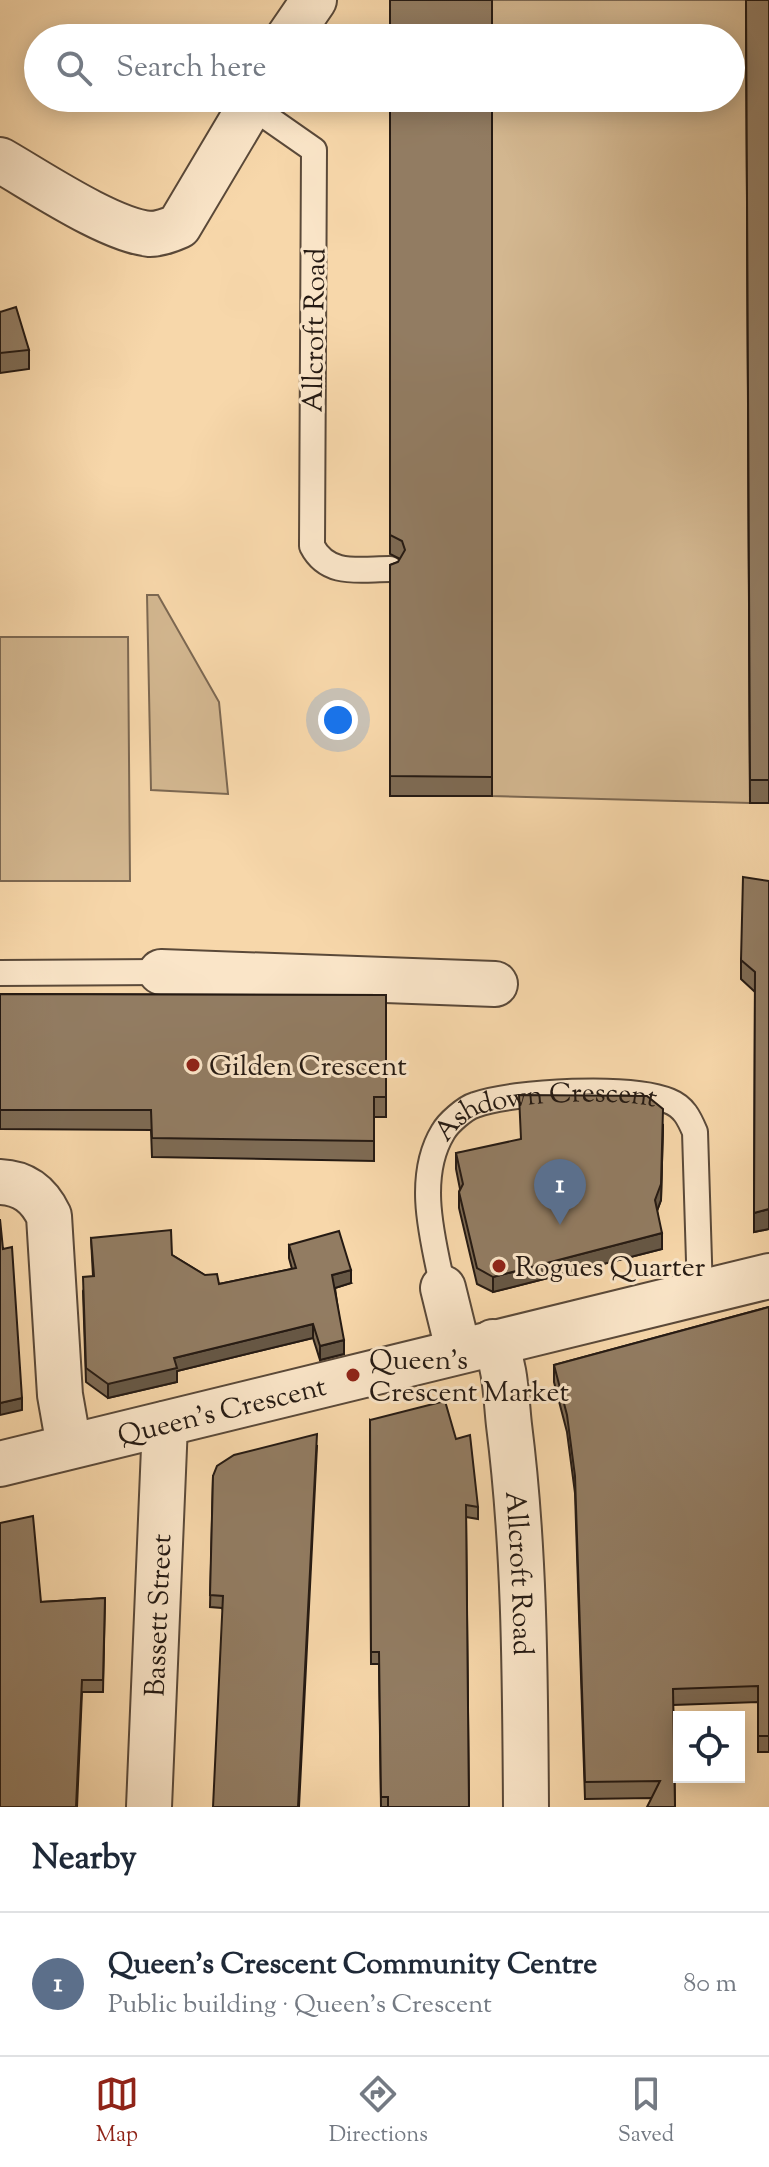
<!DOCTYPE html>
<html lang="en">
<head>
<meta charset="utf-8">
<style>
  body { margin:0; font-family:"Sorts Mill Goudy",serif; background:#f6f6f7; color:#1f2937 }
  .controls { position:absolute; right:24px; bottom:24px; display:grid; overflow:hidden; border-radius:0px; box-shadow:0 4px 20px #0003 }
  .controls button { width:72px; height:72px; display:grid; place-items:center; padding:0; border:0; border-bottom:2px solid #e0e1e3; background:#fff; color:#1f2937; font:40px sans-serif }
  .you { position:absolute; left:338px; top:720px; width:28px; height:28px; margin:-20px; border:6px solid #fff; border-radius:50%; background:#1a73e8; box-shadow:0 0 0 12px #1a73e833 }
  .badge { display:grid; place-items:center; width:52px; height:52px; border-radius:50%; background:#8f2418; color:#fff; font-size:26px; font-weight:700 }
  .pin { position:absolute; translate:-50% -66px; filter:drop-shadow(0 2px 4px #0008) }
  .pin::after { content:''; position:absolute; top:42px; width:28px; height:24px; background:inherit; clip-path:polygon(0 0,100% 0,50% 100%) }
  .list { margin:0; padding:0; list-style:none }
  h2 { display:flex; justify-content:space-between; align-items:center; height:104px; margin:0; padding:0 32px; font-size:34px }
  h2 small { font-size:26px; font-weight:400; color:#747a83 }
  .list li { display:grid; grid-template-columns:52px 1fr auto; gap:24px; align-items:center; box-sizing:border-box; height:144px; padding:0 32px; border-top:2px solid #e0e1e3 }
  .list b { display:block; font-size:30px; white-space:nowrap }
  .list p { margin:0; font-size:26px; white-space:nowrap; color:#747a83 }
  .list em { font-size:26px; font-style:normal; color:#747a83 }
  .icon { flex:none; width:44px; height:44px; fill:none; stroke:currentColor; stroke-width:2; stroke-linecap:round; stroke-linejoin:round }
  .map { position:relative; flex:none; width:769px; height:1807px; overflow:hidden }
  .search { position:absolute; background:#fff; box-shadow:0 4px 20px #0003; left:24px; right:24px; top:24px; height:88px; display:flex; align-items:center; gap:20px; box-sizing:border-box; padding:0 28px; border-radius:44px; color:#747a83; font-size:30px }
  .sheet { height:248px; background:#fff }
  nav { display:flex; justify-content:space-around; align-items:center; box-sizing:border-box; height:112px; border-top:2px solid #e0e1e3; background:#fff; font-size:22px; color:#747a83 }
  nav a { display:grid; justify-items:center; gap:4px }
  nav .on { color:#8f2418 }
  .map>svg:first-child { display:block }
  .green { fill:#d3b790; stroke:#7c6852; stroke-width:2 }
  .lines { fill:none; stroke-linecap:round; stroke-linejoin:round }
  .lane-casing { stroke:#5a4939; stroke-width:28 }
  .street-casing { stroke:#5a4939; stroke-width:48 }
  .lane { stroke:#fae5c8; stroke-width:24 }
  .street { stroke:#fae5c8; stroke-width:44 }
  .wall { fill:#7e6b54; stroke:#251a13; stroke-width:2 }
  .shaded-wall { fill:#665745; stroke:#251a13; stroke-width:2 }
  .building { fill:#927c62; stroke:#251a13; stroke-width:2 }
  .poi-dot { fill:#8f2418; stroke:#fae5c8; stroke-width:3 }
  .labels { text-anchor:middle; stroke-width:6; stroke-linejoin:round; paint-order:stroke }
  .street-label { font-size:28px; fill:#251a13; stroke:#fae5c8 }
  .poi-label { font-size:28px; fill:#251a13; stroke:#fae5c8; text-anchor:start }
</style>
</head>
<body>
<div class="map">
<svg width="769" height="1807" viewBox="0 0 769 1807">
  <rect width="100%" height="100%" fill="#f7d7aa"/>
  <filter id="stains"><feTurbulence type="fractalNoise" baseFrequency=".0025" numOctaves="4"/><feColorMatrix values="0 0 0 0 .2 0 0 0 0 .09 0 0 0 0 .02 0 0 0 .5 -.17"/></filter>
  <radialGradient id="worn" r=".72"><stop offset=".6" stop-color="#630" stop-opacity="0"/><stop offset="1" stop-color="#630" stop-opacity=".3"/></radialGradient>
  <!-- green -->
  <g class="green">
    <polygon points="492,0 746,0 750,803 492,796 492,98 731,98 731,38 492,38"/>
    <polygon points="147,595 158,595 219,702 228,794 151,790"/>
    <polygon points="0,637 128,637 130,881 0,881"/>
  </g>
  <g class="lines">
    <defs>
      <g id="lane">
        <path d="M251,106L314,150L312,546C328,577 360,569 390,569"/>
        <polyline points="0,973 161,972"/>
        <path id="s1" d="M443,1288C433,1240 415,1178 443,1132C448,1123 465,1108 475,1105C514,1091 631,1085 669,1101C684,1107 689,1118 695,1132L700,1293"/>
      </g>
      <g id="street">
        <polyline points="288,38 314,0"/>
        <path d="M0,160C37,181 109,230 150,234C160,234 170,230 179,226L255,98"/>
        <polyline points="161,972 495,984"/>
        <path d="M0,1182C24,1183 39,1195 49,1216L60,1395L69,1446"/>
        <polyline points="443,1288 458,1349"/>
        <path id="s2" d="M493,1342C506,1363 506,1399 509,1425C525,1551 525,1679 526,1807"/>
        <path id="s3" d="M0,1464L769,1276"/>
        <path id="s4" d="M149,1807L165,1424"/>
      </g>
    </defs>
    <!-- lane casing -->
    <use href="#lane" class="lane-casing"/>
    <!-- street casing -->
    <use href="#street" class="street-casing"/>
    <!-- lane -->
    <use href="#lane" class="lane"/>
    <!-- street -->
    <use href="#street" class="street"/>
  </g>
  <!-- wall -->
  <g class="wall">
    <polygon points="746,0 769,0 769,803 750,803"/>
    <polygon points="390,98 492,98 492,796 390,796 390,565 398,562 400,559 390,554"/>
    <polygon points="0,312 29,350 29,369 0,373"/>
    <polygon points="769,881 769,1229 754,1232 755,992 741,979 741,960"/>
    <polygon points="0,994 386,995 386,1117 374,1117 374,1161 152,1157 151,1130 0,1129"/>
    <polygon points="663,1125 661,1200 657,1211 662,1249 493,1292 477,1284 459,1208 459,1192 460,1189 456,1169 456,1153"/>
    <polygon points="91,1238 172,1255 219,1284 292,1269 289,1258 289,1245 351,1283 335,1288 344,1354 320,1360 313,1338 177,1371 177,1382 108,1398 86,1382 83,1291 93,1276"/>
    <polygon points="769,1307 769,1752 758,1752 758,1702 673,1705 675,1807 652,1798 585,1799 575,1493 567,1432 554,1382 554,1365"/>
    <polygon points="370,1420 478,1507 478,1519 466,1517 469,1807 381,1807 379,1664 371,1664"/>
    <polygon points="317,1446 299,1807 222,1608 210,1607 213,1476"/>
    <polygon points="105,1598 103,1692 82,1692 77,1807 0,1807 41,1602"/>
  </g>
  <!-- shaded-wall -->
  <g class="shaded-wall">
    <polygon points="663,1125 661,1200 655,1216 655,1200"/>
    <polygon points="769,1209 769,1229 754,1232 754,1213"/>
    <polygon points="662,1233 662,1249 493,1292 493,1277"/>
    <polygon points="351,1270 351,1283 332,1289 332,1275"/>
    <polygon points="313,1324 313,1338 177,1371 177,1382 108,1398 108,1384 174,1358"/>
    <polygon points="344,1340 344,1354 320,1360 320,1346"/>
    <polygon points="22,1398 22,1410 0,1415 0,1403"/>
  </g>
  <!-- building -->
  <g class="building">
    <rect x="390" y="0" width="102" height="38"/>
    <polygon points="746,0 769,0 769,780 750,780"/>
    <polygon points="390,98 492,98 492,777 390,776 390,565 398,562 405,550 402,541 390,535"/>
    <polygon points="16,307 29,350 0,353 0,312"/>
    <polygon points="743,877 769,881 769,1209 754,1213 755,972 741,960"/>
    <polygon points="0,994 386,995 386,1097 374,1097 374,1141 152,1138 151,1110 0,1110"/>
    <polygon points="519,1095 647,1096 663,1109 661,1184 655,1200 662,1233 493,1277 477,1268 459,1192 463,1184 456,1153 521,1139"/>
    <polygon points="0,1219 3,1249 12,1247 22,1398 0,1403"/>
    <polygon points="171,1230 172,1255 205,1275 217,1274 219,1284 296,1268 289,1245 339,1231 351,1270 332,1275 344,1340 320,1346 313,1324 174,1358 177,1368 108,1384 86,1368 83,1277 94,1276 91,1238"/>
    <polygon points="769,1307 769,1736 758,1736 758,1686 673,1689 675,1807 647,1807 660,1781 585,1782 575,1476 567,1415 554,1365"/>
    <polygon points="445,1401 456,1439 470,1435 478,1507 466,1505 469,1807 388,1807 388,1797 381,1797 379,1652 371,1652 370,1420"/>
    <polygon points="317,1434 298,1807 213,1807 223,1596 210,1595 213,1476 217,1466 234,1455"/>
    <polygon points="33,1516 41,1602 105,1598 103,1680 82,1680 76,1807 0,1807 0,1523"/>
  </g>
  <!-- markers -->
  <g class="poi-dot">
    <circle cx="193" cy="1065" r="8"/>
    <circle cx="499" cy="1266" r="8"/>
    <circle cx="353" cy="1375" r="8"/>
  </g>
  <g class="labels">
    <!-- street labels -->
    <g class="street-label">
      <text transform="translate(313 330) rotate(-89)" y="10">Allcroft Road</text>
      <text dy="10" stroke="none"><textPath href="#s1" startOffset="270">Ashdown Crescent</textPath></text>
      <text dy="10" stroke="none"><textPath href="#s3" startOffset="228">Queen's Crescent</textPath></text>
      <text dy="10" stroke="none"><textPath href="#s2" startOffset="234">Allcroft Road</textPath></text>
      <text dy="10" stroke="none"><textPath href="#s4" startOffset="192">Bassett Street</textPath></text>
    </g>
    <!-- poi labels -->
    <g class="poi-label">
      <text x="209" y="1075">Gilden Crescent</text>
      <text x="515" y="1276">Rogues Quarter</text>
      <text x="369" y="1369">Queen's<tspan x="369" dy="32">Crescent Market</tspan></text>
    </g>
  </g>
  <rect width="100%" height="100%" filter="url(#stains)"/>
  <rect width="100%" height="100%" fill="url(#worn)"/>
</svg>
<div class="controls">
<button><svg class="icon" aria-label="locate" viewBox="0 0 24 24"><circle cx="12" cy="12" r="6"/><path d="M12 2v4M12 18v4M2 12h4M18 12h4"/></svg></button>
</div>
<div class="you"></div>
<div class="pin badge" style="left:560px;top:1225px;background:#5c6f8a">1</div>
<div class="search"><svg class="icon" aria-label="search" viewBox="0 0 24 24"><circle cx="10" cy="10" r="6"/><path d="M15 15l6 6"/></svg>Search here</div>
</div>
<section class="sheet">
<h2>Nearby<small></small></h2>
<ul class="list">
<li><span class="badge" style="background:#5c6f8a">1</span><div><b>Queen's Crescent Community Centre</b><p>Public building · Queen's Crescent</p></div><em>80 m</em></li>
</ul>
</section>
<nav>
<a class="on"><svg class="icon" aria-label="map" viewBox="0 0 24 24"><path d="M3 6l6-2 6 2 6-2v14l-6 2-6-2-6 2zM9 4v14M15 6v14"/></svg>Map</a>
<a><svg class="icon" aria-label="directions" viewBox="0 0 24 24"><path d="M12 3l9 9-9 9-9-9zM9 14v-3h6M13 9l2 2-2 2"/></svg>Directions</a>
<a><svg class="icon" aria-label="saved" viewBox="0 0 24 24"><path d="M7 4h10v16l-5-4-5 4z"/></svg>Saved</a>
</nav>
</body>
</html>
